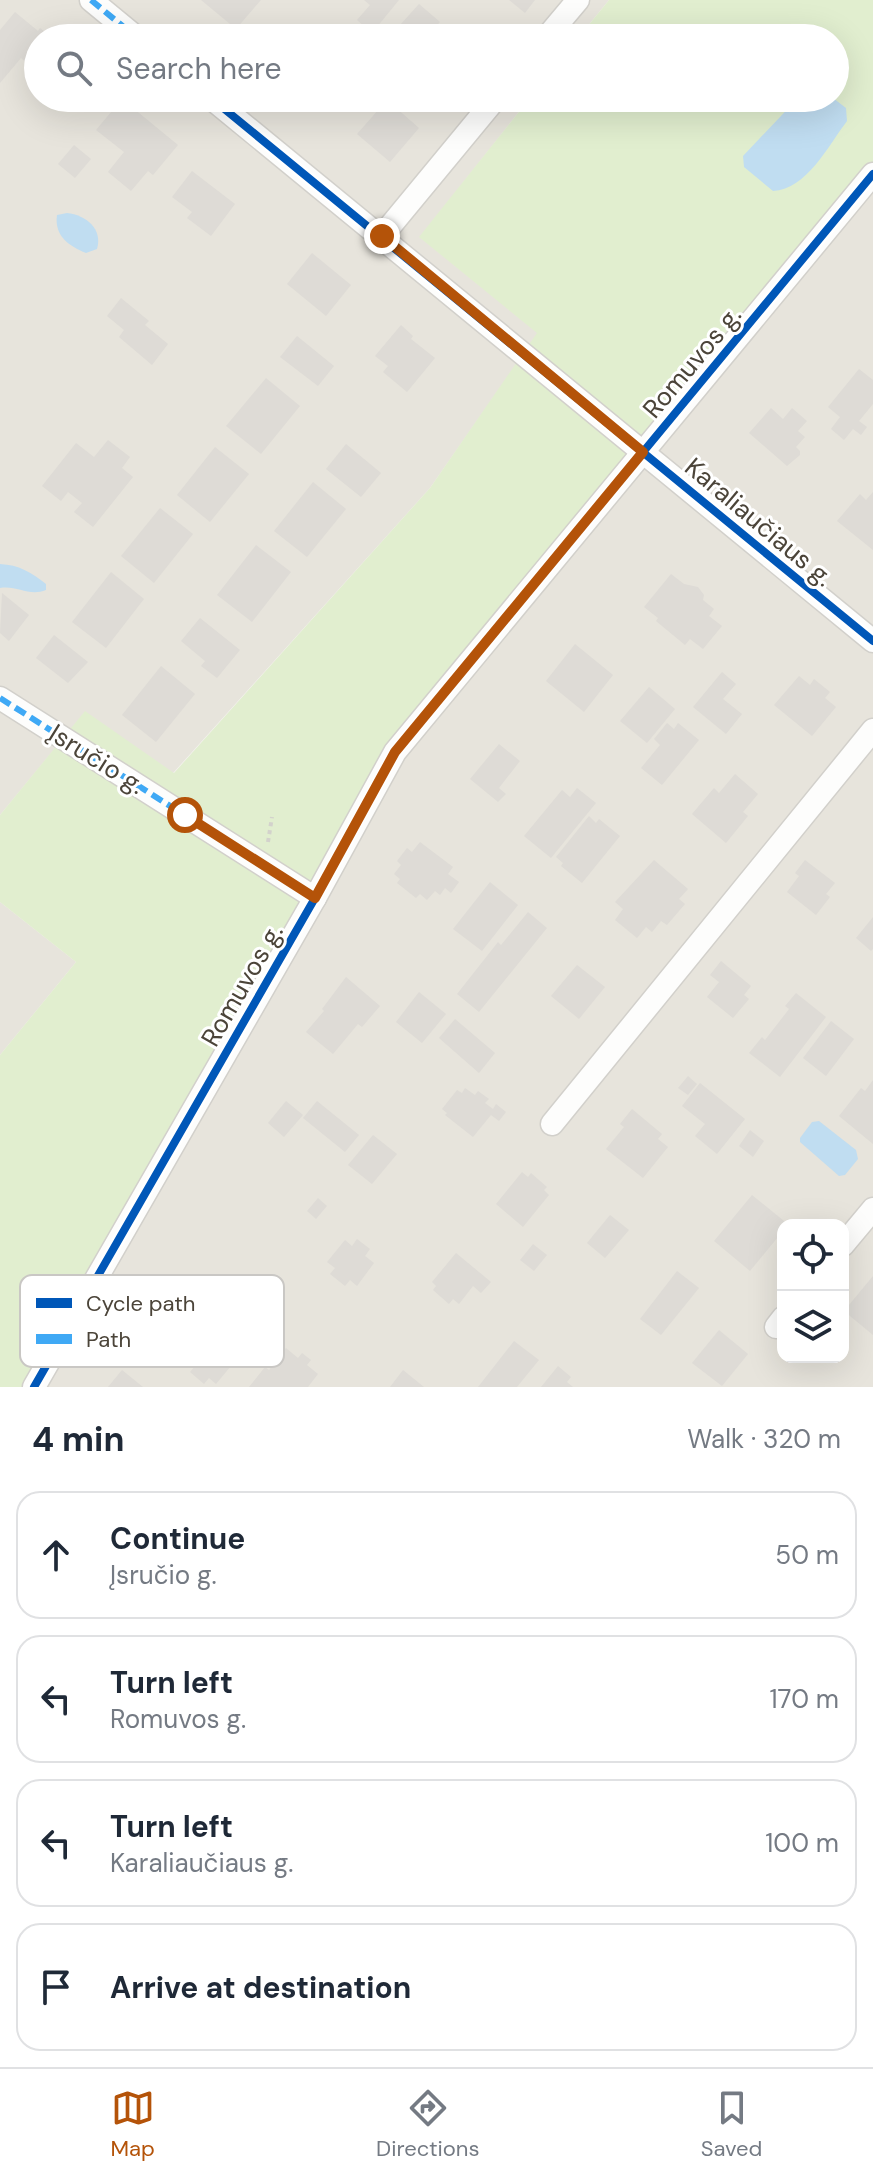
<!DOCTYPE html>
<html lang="en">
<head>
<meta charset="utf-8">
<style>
  body { margin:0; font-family:"DM Sans",sans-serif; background:#f2f2f3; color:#1f2937 }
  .controls { position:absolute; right:24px; bottom:24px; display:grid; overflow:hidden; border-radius:16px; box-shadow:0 8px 32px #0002 }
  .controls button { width:72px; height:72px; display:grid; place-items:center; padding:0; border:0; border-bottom:2px solid #e0e1e3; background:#fff; color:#1f2937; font:40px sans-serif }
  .stop { position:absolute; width:24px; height:24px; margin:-18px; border:6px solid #b45309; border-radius:50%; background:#fff }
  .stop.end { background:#b45309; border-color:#fff; box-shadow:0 2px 8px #0008 }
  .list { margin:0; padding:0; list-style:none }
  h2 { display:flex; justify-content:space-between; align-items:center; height:104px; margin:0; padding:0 32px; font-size:34px }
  h2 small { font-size:26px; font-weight:400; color:#747a83 }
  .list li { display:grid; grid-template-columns:52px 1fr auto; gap:24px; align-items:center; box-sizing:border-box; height:128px; margin:0 16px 16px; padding:0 16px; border:2px solid #e0e1e3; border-radius:24px }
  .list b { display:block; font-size:30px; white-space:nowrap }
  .list p { margin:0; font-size:26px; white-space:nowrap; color:#747a83 }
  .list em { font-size:26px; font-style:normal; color:#747a83 }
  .icon { flex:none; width:44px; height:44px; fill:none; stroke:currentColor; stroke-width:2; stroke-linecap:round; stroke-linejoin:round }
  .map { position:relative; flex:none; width:873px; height:1387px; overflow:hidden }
  .search { position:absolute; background:#fff; box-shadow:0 8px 32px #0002; left:24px; right:24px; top:24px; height:88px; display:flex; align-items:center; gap:20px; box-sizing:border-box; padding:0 28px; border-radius:44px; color:#747a83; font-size:30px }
  .sheet { height:680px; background:#fff }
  nav { display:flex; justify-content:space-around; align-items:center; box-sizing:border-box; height:112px; border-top:2px solid #e0e1e3; background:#fff; font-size:22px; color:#747a83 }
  nav a { display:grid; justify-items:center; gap:4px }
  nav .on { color:#b45309 }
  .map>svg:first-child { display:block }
  .residential { fill:#e7e4dc; fill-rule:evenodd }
  .green { fill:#e1eecf }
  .water { fill:#c0ddf1 }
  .building { fill:#dedbd6 }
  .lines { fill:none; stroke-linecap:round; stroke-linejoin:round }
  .street-casing { stroke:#d2d0cb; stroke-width:25 }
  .path { stroke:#d3d2cc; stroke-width:4; stroke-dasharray:4 4; stroke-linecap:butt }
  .street { stroke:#fdfdfc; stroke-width:22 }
  .quiet { stroke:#3fa9f5; stroke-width:6; stroke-dasharray:12 6; stroke-linecap:butt }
  .cycleway-casing { stroke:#fff; stroke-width:13 }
  .cycleway { stroke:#0057b8; stroke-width:8 }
  .route { stroke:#b45309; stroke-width:10 }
  .labels { text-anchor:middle; stroke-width:6; stroke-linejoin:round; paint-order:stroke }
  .street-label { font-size:26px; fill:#4b4439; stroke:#fff }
  .key { fill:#fff; stroke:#c9c7c4; stroke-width:2 }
  .key-label { font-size:22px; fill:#4b4439 }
</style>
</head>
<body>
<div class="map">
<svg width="873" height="1387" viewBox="0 0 873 1387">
  <rect width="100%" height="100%" fill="#f4f2ee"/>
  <!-- residential -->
  <g class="residential">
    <polygon points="0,0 609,0 578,38 38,38 38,98 530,98 420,237 538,333 430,488 173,773 85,712 0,815"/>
    <path d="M873,174V1387H34L395,752ZM783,1225H843V1357H783Z"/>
    <polygon points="0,902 76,962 0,1055"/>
  </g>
  <!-- green -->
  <polygon class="green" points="609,0 873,0 873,174 395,752 34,1387 0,1387 0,1055 76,962 0,902 0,815 85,711 174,773 430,488 537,333 419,237 530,98 835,98 835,38 578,38"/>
  <!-- water -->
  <g class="water">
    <path d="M798,98H833L846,108L847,121C828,146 807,189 773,191L744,167L743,156Z"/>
    <path d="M67,213C86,215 103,229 97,249L86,253C69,246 54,236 57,215Z"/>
    <path d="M0,564C19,565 31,572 46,584V590C29,597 17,585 0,588Z"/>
    <polygon points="819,1121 856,1150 858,1159 845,1175 839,1176 800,1142 800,1138 812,1122"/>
  </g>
  <!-- building -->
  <g class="building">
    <polygon points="201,0 261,0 236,29"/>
    <polygon points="364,0 399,0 372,33 357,20 370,5"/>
    <polygon points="509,0 535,0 525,13"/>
    <polygon points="419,4 440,22 425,38 394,38 391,35"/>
    <polygon points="15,12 38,31 40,28 50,36 38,38 38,72 21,58 0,83 0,30"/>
    <polygon points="122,99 178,145 153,175 148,171 131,191 108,172 124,152 96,130"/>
    <polygon points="387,100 419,128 390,162 357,134"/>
    <polygon points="74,145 91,159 75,178 58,164"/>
    <polygon points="192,171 235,204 211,236 187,218 192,212 172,197"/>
    <polygon points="312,253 351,285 326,316 287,284"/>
    <polygon points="121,298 149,321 145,325 168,344 152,365 119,337 124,330 107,316"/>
    <polygon points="401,325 413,336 411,339 435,358 407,392 383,372 388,366 375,356"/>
    <polygon points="297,336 334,366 318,386 280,357"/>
    <polygon points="859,369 873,380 873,404 859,421 867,427 861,435 853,429 844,440 831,429 840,417 828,407"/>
    <polygon points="266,378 300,406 261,454 226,426"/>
    <polygon points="771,408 783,419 792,408 807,421 798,431 805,437 796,447 800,451 800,455 787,466 749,433"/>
    <polygon points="108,440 130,457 122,468 133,477 93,527 74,512 82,503 68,492 61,501 42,486 76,443 94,457"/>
    <polygon points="346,444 381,473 361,497 326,469"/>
    <polygon points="215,447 249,474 210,522 177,495"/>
    <polygon points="313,482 346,509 307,557 274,531"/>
    <polygon points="873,492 873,550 837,521 860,494 866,500"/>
    <polygon points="160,508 193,534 154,583 121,556"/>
    <polygon points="256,545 291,572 252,622 217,595"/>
    <polygon points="111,572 144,599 106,648 72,622"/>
    <polygon points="671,574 684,584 698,587 704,595 703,600 714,609 709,616 722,626 703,649 690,639 685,645 656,621 658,618 644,607"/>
    <polygon points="2,593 29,615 9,641 0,633"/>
    <polygon points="200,618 240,650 217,678 201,666 205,661 181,641"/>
    <polygon points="54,635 88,662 68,683 36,658"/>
    <polygon points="575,644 613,675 584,712 546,681"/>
    <polygon points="161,666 195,694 156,742 122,715"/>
    <polygon points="722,672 736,684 723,699 742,714 726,734 693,707"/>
    <polygon points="799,676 810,685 814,679 830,692 825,698 836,707 812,736 774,705"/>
    <polygon points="649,687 675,709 647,743 620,721"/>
    <polygon points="667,723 674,729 678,723 699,740 662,785 641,768 660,745 654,739"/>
    <polygon points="499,744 520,761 499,788 506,794 498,802 470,779"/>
    <polygon points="735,774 758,794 743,812 748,816 726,843 692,814 714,788 719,793"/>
    <polygon points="577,788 596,803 551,858 524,836 562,790 570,797"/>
    <polygon points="589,816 596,823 599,819 620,836 582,883 561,866 563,863 556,857"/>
    <polygon points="420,842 453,867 448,874 459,882 451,893 445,888 440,895 435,891 427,900 420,894 416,898 397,883 400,879 394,874 401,865 397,861 407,848 412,852"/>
    <polygon points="654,860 688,889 679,899 685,904 667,925 661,921 652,932 646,927 637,938 615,920 623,909 615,902"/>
    <polygon points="805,860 835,883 826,894 830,897 816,915 787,892 799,876 795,873"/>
    <polygon points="490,882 518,905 482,951 453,929"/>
    <polygon points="528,912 547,928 479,1012 457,994 498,942 501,945"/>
    <polygon points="873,917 873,949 871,951 856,938"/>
    <polygon points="721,961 751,986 744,995 749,999 733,1018 707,997 719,982 710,975"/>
    <polygon points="577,965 605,987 579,1019 551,996"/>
    <polygon points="346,977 380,1006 362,1027 358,1024 333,1054 306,1032 324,1011 322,1009"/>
    <polygon points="419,992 446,1014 422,1043 396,1022"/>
    <polygon points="796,993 826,1017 780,1077 749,1053 762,1037 765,1040 789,1009 785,1006"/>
    <polygon points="455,1019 495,1053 479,1073 439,1038"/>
    <polygon points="831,1021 854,1039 826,1076 803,1058"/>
    <polygon points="688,1076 697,1084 688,1095 678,1088"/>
    <polygon points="873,1080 873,1144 839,1116 861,1088 865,1091"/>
    <polygon points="700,1083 745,1119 717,1154 695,1136 705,1124 682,1106"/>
    <polygon points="465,1088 475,1095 478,1091 489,1099 485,1103 493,1109 496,1104 506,1112 499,1121 491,1115 473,1137 445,1115 447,1113 442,1109 457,1090 462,1093"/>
    <polygon points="286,1101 303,1115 284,1137 268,1123"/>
    <polygon points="317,1101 359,1135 345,1152 303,1118"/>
    <polygon points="632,1109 662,1134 658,1139 668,1147 643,1178 606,1149 624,1127 620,1124"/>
    <polygon points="750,1130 764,1141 753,1157 739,1146"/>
    <polygon points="373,1135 397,1154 372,1184 348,1165"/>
    <polygon points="522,1172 528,1177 531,1173 547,1187 544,1190 549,1195 523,1227 496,1204"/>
    <polygon points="752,1195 789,1225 783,1225 783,1231 750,1271 714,1241"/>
    <polygon points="318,1198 327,1206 316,1219 307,1211"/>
    <polygon points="610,1215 629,1230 605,1258 587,1243"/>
    <polygon points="357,1239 370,1249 365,1256 374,1263 357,1286 350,1280 345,1286 330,1274 335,1268 327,1262 345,1240 352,1246"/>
    <polygon points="533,1244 547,1255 534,1271 520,1260"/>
    <polygon points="456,1253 491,1282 481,1293 473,1286 459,1304 453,1299 449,1304 433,1290 436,1286 432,1282"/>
    <polygon points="677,1271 699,1288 661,1335 640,1319"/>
    <polygon points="873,1276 873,1335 844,1311"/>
    <polygon points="236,1289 271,1318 216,1384 209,1378 204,1384 190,1372 195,1366 181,1355"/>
    <polygon points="719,1330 748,1354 722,1386 692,1363"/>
    <polygon points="514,1341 539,1360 517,1387 478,1387"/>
    <polygon points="286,1348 298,1358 302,1353 311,1360 307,1365 318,1374 308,1387 249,1387 265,1367 269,1370"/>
    <polygon points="558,1366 571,1377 567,1382 573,1387 541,1387"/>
    <polygon points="122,1370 143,1387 108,1387"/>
    <polygon points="403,1370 424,1387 390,1387"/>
  </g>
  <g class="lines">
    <defs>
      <g id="street">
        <polyline points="91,0 137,38"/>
        <polyline points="546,38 578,0"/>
        <polyline points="211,98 873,641"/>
        <polyline points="382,236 496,98"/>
        <polyline points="0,698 315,898"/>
        <polyline points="552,1124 873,730"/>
        <polyline points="843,1245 873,1209"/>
        <polyline points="776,1327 783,1318"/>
        <polyline points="34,1387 315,898 395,752 873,174"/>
      </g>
    </defs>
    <!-- street casing -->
    <use href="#street" class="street-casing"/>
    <!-- path -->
    <polyline class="path" points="268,842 272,817"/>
    <!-- street -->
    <use href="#street" class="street"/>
    <!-- quiet -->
    <g class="quiet">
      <polyline points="91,0 137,38"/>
      <polyline points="0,698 315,898"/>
    </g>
    <defs>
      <g id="cycleway">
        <polyline points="211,98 873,641"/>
        <polyline points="34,1387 315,898 395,752 873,174"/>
      </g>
    </defs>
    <!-- cycleway casing -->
    <use href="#cycleway" class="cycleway-casing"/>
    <!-- cycleway -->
    <use href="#cycleway" class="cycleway"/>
  </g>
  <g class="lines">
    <!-- route -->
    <polyline class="route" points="185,815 315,898 395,752 643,452 382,236"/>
  </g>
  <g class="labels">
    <!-- street labels -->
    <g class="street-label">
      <text transform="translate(692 362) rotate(-50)" y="9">Romuvos g.</text>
      <text transform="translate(759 522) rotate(40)" y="9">Karaliaučiaus g.</text>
      <text transform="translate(97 759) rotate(32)" y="9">Įsručio g.</text>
      <text transform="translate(242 985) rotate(-60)" y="9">Romuvos g.</text>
    </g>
  </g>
  <!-- legend -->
  <rect x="20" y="1275" width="264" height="92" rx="12" class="key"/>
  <rect x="36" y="1298" width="36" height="10" fill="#0057b8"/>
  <rect x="36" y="1334" width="36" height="10" fill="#3fa9f5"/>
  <g class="key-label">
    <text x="86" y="1311">Cycle path</text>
    <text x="86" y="1347">Path</text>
  </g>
</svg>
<div class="controls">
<button><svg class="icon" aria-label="locate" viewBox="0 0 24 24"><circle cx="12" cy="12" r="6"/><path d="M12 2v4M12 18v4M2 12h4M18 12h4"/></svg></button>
<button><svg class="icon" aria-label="layers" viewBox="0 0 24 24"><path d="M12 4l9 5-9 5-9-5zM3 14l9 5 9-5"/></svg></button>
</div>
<div class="stop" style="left:185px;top:815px"></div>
<div class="stop end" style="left:382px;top:236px"></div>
<div class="search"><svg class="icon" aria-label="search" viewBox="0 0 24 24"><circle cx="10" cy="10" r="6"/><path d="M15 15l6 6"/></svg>Search here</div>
</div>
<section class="sheet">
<h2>4 min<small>Walk · 320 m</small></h2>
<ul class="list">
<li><svg class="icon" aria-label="ahead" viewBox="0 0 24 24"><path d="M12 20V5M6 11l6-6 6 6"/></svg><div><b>Continue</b><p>Įsručio g.</p></div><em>50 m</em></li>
<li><svg class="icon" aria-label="left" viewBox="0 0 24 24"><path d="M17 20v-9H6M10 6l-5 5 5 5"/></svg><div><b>Turn left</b><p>Romuvos g.</p></div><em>170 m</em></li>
<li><svg class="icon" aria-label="left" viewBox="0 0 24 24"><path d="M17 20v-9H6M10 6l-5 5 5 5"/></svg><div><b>Turn left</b><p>Karaliaučiaus g.</p></div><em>100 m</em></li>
<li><svg class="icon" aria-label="arrive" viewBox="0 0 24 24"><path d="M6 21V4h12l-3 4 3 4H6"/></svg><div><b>Arrive at destination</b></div></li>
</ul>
</section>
<nav>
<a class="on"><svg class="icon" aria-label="map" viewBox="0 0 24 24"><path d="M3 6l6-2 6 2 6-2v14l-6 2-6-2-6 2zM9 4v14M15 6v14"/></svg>Map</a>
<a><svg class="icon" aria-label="directions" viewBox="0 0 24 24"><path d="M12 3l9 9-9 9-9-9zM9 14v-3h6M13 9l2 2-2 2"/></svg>Directions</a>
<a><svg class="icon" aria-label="saved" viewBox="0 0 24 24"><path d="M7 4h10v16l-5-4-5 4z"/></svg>Saved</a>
</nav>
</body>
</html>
